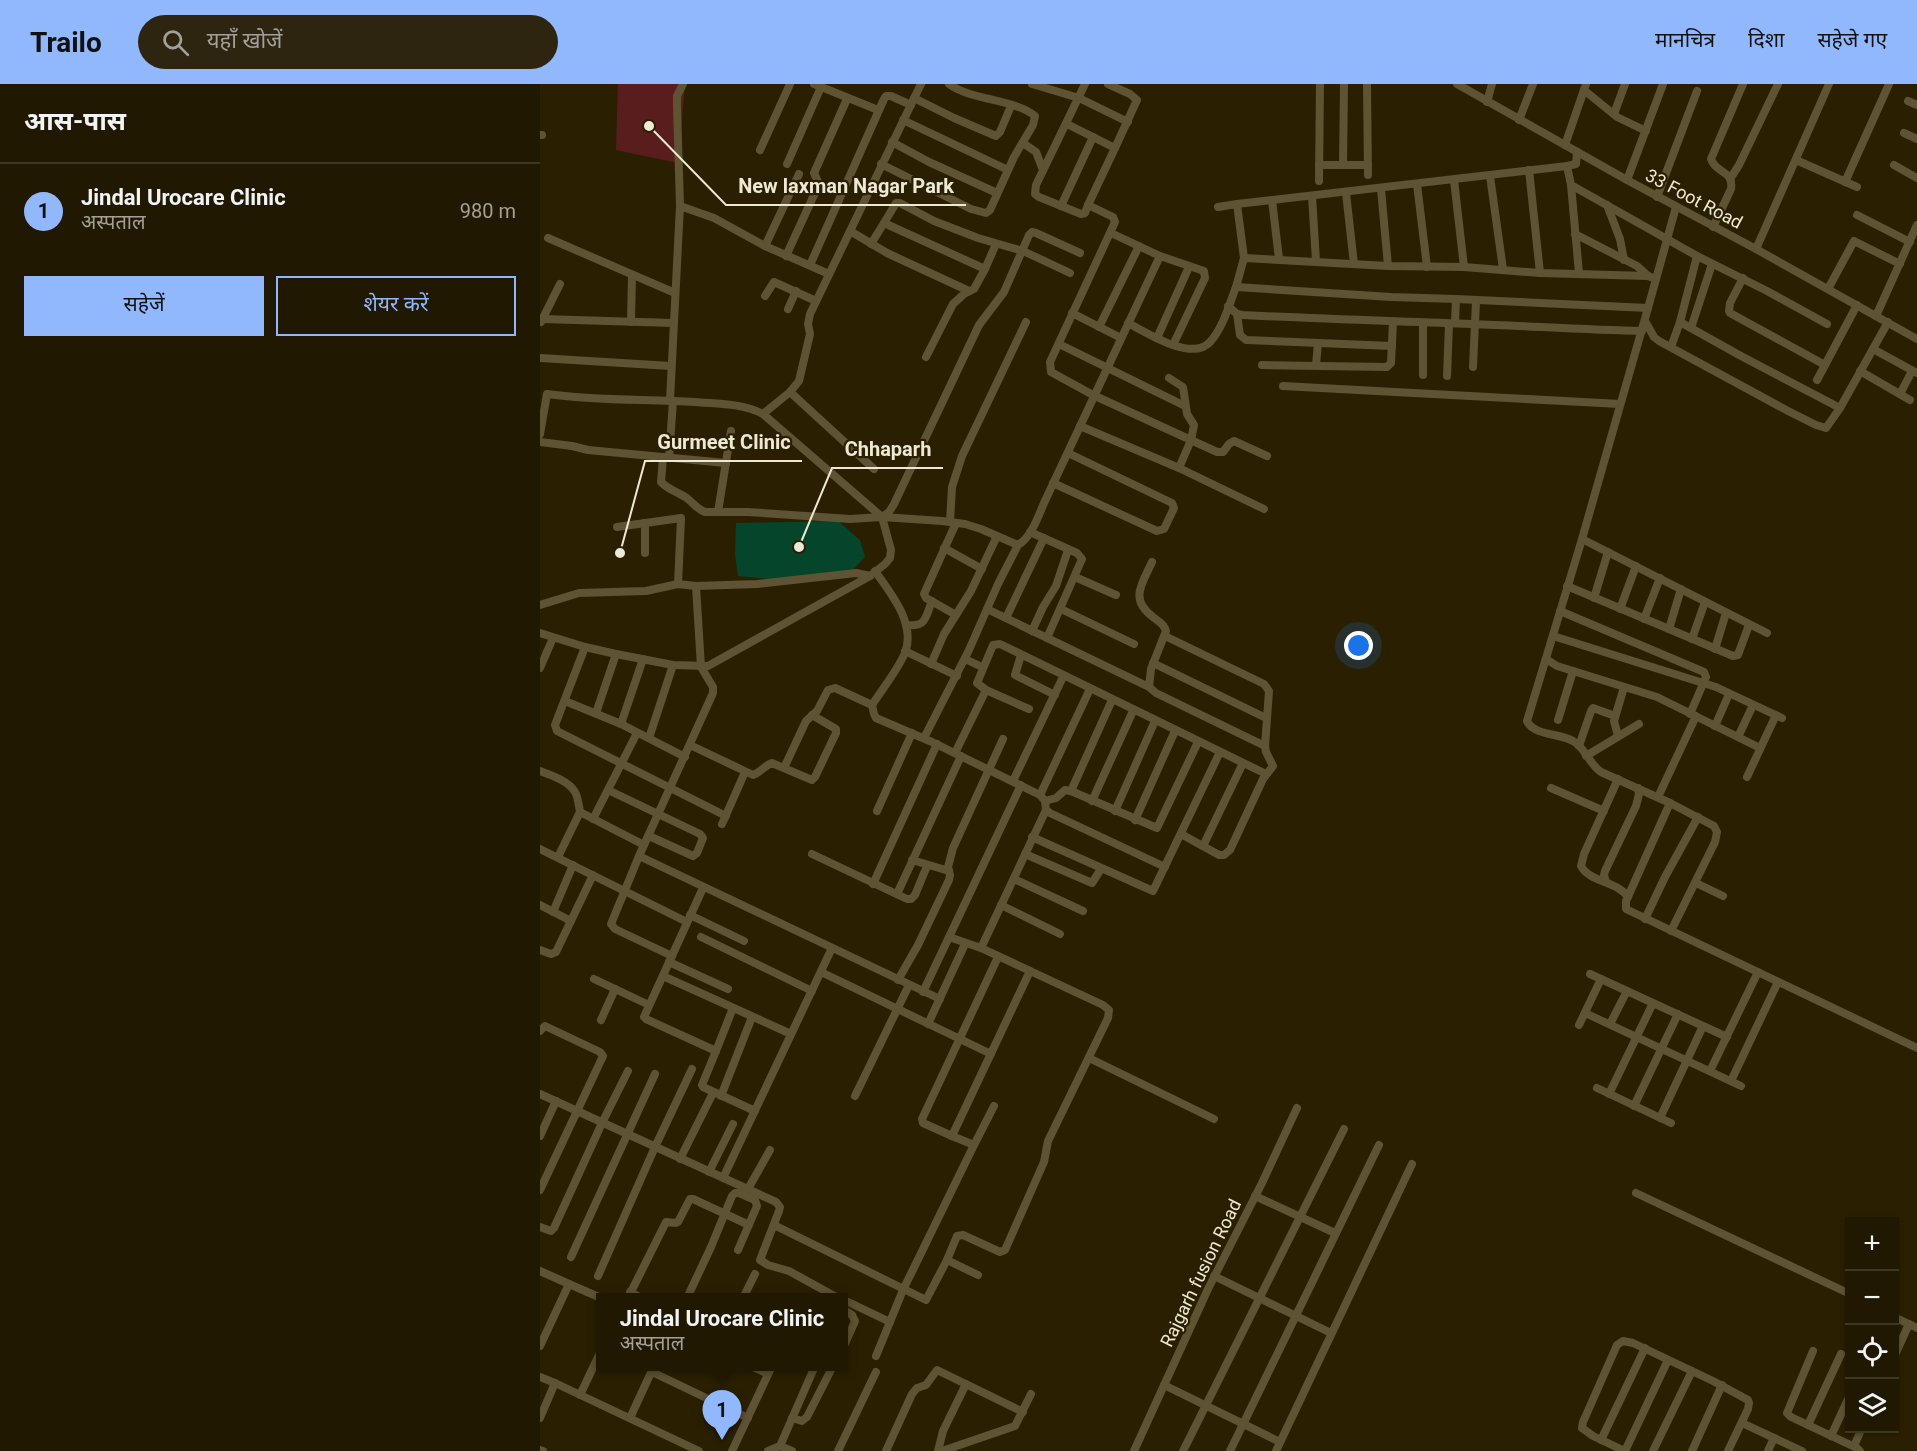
<!DOCTYPE html>
<html lang="hi">
<head>
<meta charset="utf-8">
<style>
  body { margin:0; font-family:Roboto,"Noto Sans Devanagari",sans-serif; background:#2d2510; color:#f1f3f6 }
  .controls { position:absolute; right:18px; bottom:18px; display:grid; overflow:hidden; border-radius:0px; box-shadow:0 2px 4px #0004 }
  .controls button { width:54px; height:54px; display:grid; place-items:center; padding:0; border:0; border-bottom:2px solid #3d3723; background:#201801; color:#f1f3f6; font:30px sans-serif }
  .you { position:absolute; left:819px; top:562px; width:21px; height:21px; margin:-15px; border:4px solid #fff; border-radius:50%; background:#1a73e8; box-shadow:0 0 0 9px #1a73e833 }
  .badge { display:grid; place-items:center; width:39px; height:39px; border-radius:50%; background:#91b8fd; color:#111; font-size:20px; font-weight:700 }
  .pin { position:absolute; translate:-50% -50px; filter:drop-shadow(0 2px 3px #0008) }
  .pin::after { content:''; position:absolute; top:32px; width:21px; height:18px; background:inherit; clip-path:polygon(0 0,100% 0,50% 100%) }
  .popup { position:absolute; left:56px; top:1209px; width:252px; height:78px; box-sizing:border-box; display:grid; place-content:center; border-radius:0px; background:#201801; filter:drop-shadow(0 2px 4px #0005); font-size:20px; white-space:nowrap; color:#a2a099 }
  .popup b { font-size:22px; color:#f1f3f6 }
  .popup::after { content:''; position:absolute; left:50%; top:100%; margin-left:-12px; border:12px solid transparent; border-top-color:#201801 }
  .list { margin:0; padding:0; list-style:none }
  h2 { display:flex; justify-content:space-between; align-items:center; height:78px; margin:0; padding:0 24px; font-size:26px }
  h2 small { font-size:20px; font-weight:400; color:#a2a099 }
  .list li { display:grid; grid-template-columns:39px 1fr auto; gap:18px; align-items:center; box-sizing:border-box; height:96px; padding:0 24px; border-top:2px solid #3d3723 }
  .list b { display:block; font-size:22px; white-space:nowrap }
  .list p { margin:0; font-size:20px; white-space:nowrap; color:#a2a099 }
  .list em { font-size:20px; font-style:normal; color:#a2a099 }
  .actions { display:flex; gap:12px; padding:18px 24px }
  .actions a { flex:1; padding:14px 0; border:2px solid #91b8fd; border-radius:0px; text-align:center; font-size:21px; color:#91b8fd }
  .actions .main { background:#91b8fd; color:#111 }
  .icon { flex:none; width:33px; height:33px; fill:none; stroke:currentColor; stroke-width:2; stroke-linecap:round; stroke-linejoin:round }
  .map { position:relative; flex:none; width:1377px; height:1367px; overflow:hidden }
  header { display:flex; align-items:center; gap:36px; box-sizing:border-box; height:84px; padding:0 30px; background:#91b8fd; color:#111 }
  header strong { font-size:28px }
  nav { display:flex; gap:33px; margin-inline-start:auto; font-size:21px }
  .search { width:420px; height:54px; background:#2d2510; display:flex; align-items:center; gap:15px; box-sizing:border-box; padding:0 21px; border-radius:33px; color:#a2a099; font-size:22px }
  main { display:flex }
  aside { flex:1; background:#201801 }
  .map>svg:first-child { display:block }
  .green { fill:#5a1d1d }
  .water { fill:#04452b }
  .lines { fill:none; stroke-linecap:round; stroke-linejoin:round }
  .minor { stroke:#5e5333; stroke-width:8 }
  .labels { text-anchor:middle; stroke-width:4.5; stroke-linejoin:round; paint-order:stroke }
  .street-label { font-size:18px; fill:#eee8d6; stroke:#2a2001 }
  .leader { fill:none; stroke:#eee8d6; stroke-width:2 }
  .callout-dot { fill:#eee8d6; stroke:#2a2001; stroke-width:2 }
  .callout-label { font-size:20px; text-anchor:middle; font-weight:bold; fill:#eee8d6; stroke:#2a2001; stroke-width:4.5; stroke-linejoin:round; paint-order:stroke }
</style>
</head>
<body>
<header>
<strong>Trailo</strong>
<div class="search"><svg class="icon" aria-label="search" viewBox="0 0 24 24"><circle cx="10" cy="10" r="6"/><path d="M15 15l6 6"/></svg>यहाँ खोजें</div>
<nav><a>मानचित्र</a><a>दिशा</a><a>सहेजे गए</a></nav>
</header>
<main>
<aside>
<h2>आस-पास<small></small></h2>
<ul class="list">
<li><span class="badge">1</span><div><b>Jindal Urocare Clinic</b><p>अस्पताल</p></div><em>980 m</em></li>
</ul>
<div class="actions"><a class="main">सहेजें</a><a>शेयर करें</a></div>
</aside>
<div class="map">
<svg width="1377" height="1367" viewBox="0 0 1377 1367">
  <rect width="100%" height="100%" fill="#2a2001"/>
  <!-- green -->
  <polygon class="green" points="78,0 145,0 138,79 76,66"/>
  <!-- water -->
  <polygon class="water" points="298,437 320,456 325,473 309,490 262,498 198,492 195,470 196,439"/>
  <g class="lines">
    <!-- minor -->
    <g class="minor">
      <polyline points="274,0 338,26"/>
      <polyline points="492,0 539,14 588,38"/>
      <polyline points="545,0 496,101 495,110 499,113 541,130 545,129 548,121 573,133 575,138 510,278 511,288 553,311 677,368 683,368 689,360 694,357 727,372"/>
      <polyline points="568,0 590,10 597,16 575,64"/>
      <polyline points="827,0 828,91"/>
      <polyline points="917,0 1087,96 1216,165 1377,255"/>
      <polyline points="1044,6 1077,33 1106,47"/>
      <polyline points="374,14 414,34 456,52 460,48 471,22"/>
      <polyline points="1368,17 1377,21"/>
      <polyline points="947,18 952,0"/>
      <polyline points="1074,30 1085,0"/>
      <polyline points="363,36 468,86"/>
      <polyline points="979,36 993,0"/>
      <polyline points="527,40 575,64 548,121"/>
      <polyline points="1364,49 1377,55"/>
      <polyline points="0,51 2,51"/>
      <polyline points="352,58 389,78 457,109"/>
      <polyline points="483,59 496,68 503,86"/>
      <polyline points="1025,61 1046,0"/>
      <polyline points="220,66 250,0"/>
      <polyline points="1037,68 1036,80 1027,82 1031,101 1157,172 1227,207 1287,240"/>
      <polyline points="1256,76 1317,103"/>
      <polyline points="247,80 281,3"/>
      <path d="M341,80L431,125L446,129L450,126L474,73L493,41L495,32C475,15 429,16 409,0"/>
      <polyline points="779,81 828,81"/>
      <polyline points="803,81 804,0"/>
      <polyline points="1354,81 1377,94"/>
      <polyline points="989,86 1000,189"/>
      <polyline points="950,92 963,185"/>
      <polyline points="1190,95 1199,81 1238,0"/>
      <polyline points="914,96 924,183"/>
      <polyline points="1087,96 1123,0"/>
      <polyline points="779,97 780,0"/>
      <polyline points="1305,98 1349,0"/>
      <polyline points="877,100 887,183"/>
      <polyline points="1031,101 1039,189"/>
      <polyline points="841,105 848,182"/>
      <polyline points="806,109 814,180"/>
      <polyline points="772,112 776,177"/>
      <polyline points="1117,113 1157,7"/>
      <polyline points="732,116 739,175"/>
      <polyline points="1067,121 1080,155 1084,176"/>
      <polyline points="140,122 137,23 137,12 143,0"/>
      <polyline points="521,122 553,53"/>
      <polyline points="678,123 697,120 1027,82"/>
      <polyline points="1317,131 1370,158"/>
      <polyline points="344,139 356,119 360,119 394,137 438,154 483,167 530,189"/>
      <path d="M1173,143L1191,105C1194,86 1176,90 1171,75L1203,0"/>
      <polyline points="310,147 347,169 429,207"/>
      <polyline points="571,149 620,172 664,187 665,194 633,261"/>
      <polyline points="1035,150 1097,182 1108,192"/>
      <polyline points="8,154 135,209"/>
      <polyline points="331,160 344,139 445,185 434,205 424,210 413,220 386,273"/>
      <polyline points="225,162 259,90"/>
      <polyline points="1216,165 1289,0"/>
      <polyline points="246,172 279,100 274,89 307,15"/>
      <polyline points="704,174 848,182 924,183 1000,189 1108,192 1116,195"/>
      <polyline points="270,181 344,15 346,12 351,12 371,21"/>
      <polyline points="445,185 456,160"/>
      <polyline points="1203,194 1190,219 1189,227 1190,229 1285,281"/>
      <polyline points="696,203 704,174 697,120"/>
      <polyline points="1288,205 1314,157 1360,180"/>
      <polyline points="225,212 234,198 276,217"/>
      <path d="M688,222L697,230L703,231C780,235 856,237 932,240C989,242 1046,246 1102,247"/>
      <path d="M1108,224L1042,455L987,637C994,652 1020,649 1033,657C1045,663 1049,680 1061,688L1130,719L1174,742L1177,748L1175,758L1131,847"/>
      <polyline points="248,225 256,207"/>
      <polyline points="532,229 581,254"/>
      <polyline points="697,230 700,251 706,256 852,262"/>
      <polyline points="1336,232 1377,141"/>
      <polyline points="2,235 133,239"/>
      <polyline points="1105,237 1114,253 1119,257 1248,327 1276,341 1286,344 1300,324 1348,238"/>
      <polyline points="1,238 20,200"/>
      <polyline points="91,238 92,191"/>
      <polyline points="1140,238 1201,272 1300,324"/>
      <path d="M588,239C607,249 652,278 670,258C683,244 689,221 696,203L851,213L916,215L1108,224L1136,123"/>
      <polyline points="915,239 916,215"/>
      <polyline points="559,243 599,162"/>
      <polyline points="1151,244 1172,180"/>
      <polyline points="617,254 649,183"/>
      <polyline points="519,260 645,322"/>
      <polyline points="1131,263 1140,238 1157,172"/>
      <polyline points="1333,265 1377,289"/>
      <polyline points="0,274 131,282"/>
      <polyline points="722,281 847,283 851,279 853,238"/>
      <polyline points="776,281 778,259"/>
      <polyline points="933,283 936,217"/>
      <polyline points="1320,287 1370,316"/>
      <polyline points="883,291 883,239"/>
      <polyline points="907,292 909,240"/>
      <polyline points="629,294 643,303 647,330 654,341 651,356 639,384"/>
      <polyline points="1277,296 1317,221"/>
      <polyline points="743,302 1080,320"/>
      <polyline points="250,308 334,385"/>
      <polyline points="1360,310 1372,287"/>
      <polyline points="130,316 140,122 174,134 225,162 289,190"/>
      <polyline points="223,330 250,308 259,297 270,250 268,240 270,230 381,0"/>
      <polyline points="540,342 639,384 724,425"/>
      <path d="M0,350L7,310C56,317 106,315 155,318C179,320 202,319 223,330L342,433L351,466L350,474L345,480L330,492L168,582L133,581L76,570L45,563L0,549"/>
      <polyline points="0,358 32,362 48,366 186,379"/>
      <path d="M123,373L121,398C128,406 139,408 148,415C154,420 157,425 165,428H208L310,435L342,433L402,437L425,440L441,445L478,461C491,454 498,433 504,419L620,172"/>
      <polyline points="129,374 133,317"/>
      <polyline points="513,399 617,447 624,445 634,424 632,419 528,369"/>
      <polyline points="178,428 191,347"/>
      <polyline points="342,433 349,428 354,420 439,241 464,208 489,151 492,148 496,149 540,169"/>
      <polyline points="410,438 412,403 422,372 486,238"/>
      <polyline points="105,439 105,469"/>
      <polyline points="416,439 384,510 386,514 416,531"/>
      <polyline points="77,443 141,434 138,500"/>
      <polyline points="490,448 537,469 542,475 507,554"/>
      <polyline points="1042,455 1227,549"/>
      <polyline points="404,464 442,485"/>
      <path d="M612,478C602,500 589,515 613,533C619,538 624,540 626,547L611,585L609,603L616,609L725,662"/>
      <polyline points="535,493 576,511"/>
      <polyline points="1027,502 1193,572 1198,571 1199,568 1209,541"/>
      <polyline points="1054,514 1068,468"/>
      <polyline points="0,521 39,509 106,507 138,500 156,502 217,500 316,489 330,492"/>
      <polyline points="447,525 609,603"/>
      <polyline points="521,525 594,560"/>
      <polyline points="1080,525 1096,482"/>
      <polyline points="1020,527 1164,588 1166,593 1150,630"/>
      <polyline points="466,534 504,454"/>
      <polyline points="1104,535 1120,494"/>
      <path d="M366,541C387,543 385,534 392,517"/>
      <polyline points="1129,545 1141,505"/>
      <polyline points="492,547 503,523 516,502 528,466"/>
      <polyline points="625,552 724,600 729,607 725,662 726,668 733,682 723,695 690,766 684,771 679,771 641,750"/>
      <polyline points="1013,552 1176,603 1242,634"/>
      <polyline points="1152,555 1165,518"/>
      <polyline points="45,563 15,641 17,647 186,732"/>
      <polyline points="1175,565 1186,529"/>
      <polyline points="365,567 417,592"/>
      <polyline points="481,571 475,591 515,611"/>
      <polyline points="425,575 442,583"/>
      <polyline points="1006,575 1017,582 1117,613 1220,664"/>
      <polyline points="613,579 726,634"/>
      <polyline points="391,580 404,550 431,507 457,452"/>
      <polyline points="0,584 13,554"/>
      <polyline points="25,617 81,640 145,673"/>
      <path d="M332,621C343,604 357,587 365,569C376,539 351,510 335,487"/>
      <polyline points="489,625 446,606 437,599 453,561 460,560 726,690"/>
      <polyline points="56,629 76,570"/>
      <polyline points="1018,636 1033,587"/>
      <polyline points="81,640 103,575"/>
      <polyline points="1175,642 1189,610"/>
      <polyline points="1078,652 1074,637 1084,603"/>
      <polyline points="1198,653 1213,621"/>
      <polyline points="109,654 133,581"/>
      <polyline points="384,654 429,566 458,500 478,461"/>
      <path d="M150,661L213,691C221,688 224,682 232,679L272,696L275,693L296,649V645L272,631"/>
      <polyline points="1039,662 1051,627 1053,624 1075,632"/>
      <polyline points="415,669 446,606"/>
      <polyline points="1046,672 1099,640"/>
      <polyline points="244,684 266,637 277,627 288,606 295,604 332,621 334,630 336,634 392,658 500,711 505,717 506,726 510,729 625,783"/>
      <path d="M0,687C11,691 29,697 35,708C38,713 39,722 40,728"/>
      <polyline points="1207,693 1236,631"/>
      <path d="M1078,695L1044,770L1041,782C1049,798 1077,797 1088,813"/>
      <polyline points="473,697 523,593"/>
      <polyline points="1011,704 1064,727"/>
      <polyline points="68,706 160,750 163,754 157,769 153,772 109,752"/>
      <polyline points="531,707 572,616"/>
      <polyline points="500,711 550,605"/>
      <polyline points="1118,713 1156,632"/>
      <polyline points="505,717 516,714 525,706 531,707 617,744 658,658"/>
      <polyline points="552,717 593,627"/>
      <polyline points="1130,719 1086,817 1086,825 1377,964"/>
      <polyline points="337,727 372,649"/>
      <polyline points="575,727 615,637"/>
      <polyline points="53,735 97,649"/>
      <polyline points="595,736 635,647"/>
      <polyline points="182,740 205,688"/>
      <polyline points="492,753 613,807 680,668"/>
      <polyline points="663,762 703,679"/>
      <polyline points="0,765 147,838"/>
      <polyline points="272,770 367,815 371,815 375,811 387,782"/>
      <polyline points="485,770 552,799 561,785"/>
      <polyline points="99,772 400,915"/>
      <polyline points="18,773 40,728 104,761"/>
      <polyline points="372,776 409,787"/>
      <polyline points="474,795 543,827"/>
      <polyline points="1066,798 1064,791 1065,787 1096,722 1099,710 1098,704"/>
      <polyline points="1156,799 1183,812"/>
      <polyline points="333,800 397,660"/>
      <polyline points="163,804 104,933 106,935 176,967 162,1001 163,1003 215,1027"/>
      <polyline points="357,810 421,672"/>
      <polyline points="0,821 31,837"/>
      <polyline points="461,821 520,850"/>
      <polyline points="13,828 33,781"/>
      <polyline points="150,831 204,857"/>
      <polyline points="1105,835 1125,793 1158,733"/>
      <polyline points="161,853 272,907"/>
      <polyline points="441,864 506,726"/>
      <polyline points="0,866 11,870 16,868 53,791"/>
      <polyline points="132,872 75,845 71,840 99,772 173,609 173,603 161,583 156,502"/>
      <polyline points="129,878 188,905"/>
      <polyline points="281,888 451,970"/>
      <polyline points="1050,890 1187,953"/>
      <polyline points="123,892 251,950"/>
      <polyline points="54,895 109,921"/>
      <polyline points="358,896 378,861 409,796 410,791 408,783 413,764 463,655"/>
      <polyline points="383,908 481,701"/>
      <polyline points="1045,929 1201,1002"/>
      <polyline points="61,936 75,905"/>
      <polyline points="388,940 425,860"/>
      <polyline points="1070,940 1087,907"/>
      <polyline points="1039,941 1061,895"/>
      <polyline points="0,947 5,942 60,968 63,972 0,1106"/>
      <polyline points="176,967 193,924"/>
      <polyline points="549,974 674,1035"/>
      <polyline points="1170,987 1218,888"/>
      <polyline points="1191,997 1238,898"/>
      <polyline points="1057,1004 1131,1039"/>
      <polyline points="0,1010 236,1118 240,1123 239,1127 220,1176 228,1181 249,1187 298,1214"/>
      <polyline points="1069,1010 1113,919"/>
      <polyline points="181,1012 212,933"/>
      <polyline points="315,1012 369,901"/>
      <polyline points="1094,1022 1138,930"/>
      <polyline points="1120,1034 1163,942"/>
      <polyline points="0,1052 16,1017"/>
      <polyline points="412,1052 383,1039 382,1035 458,873"/>
      <polyline points="434,1061 454,1022"/>
      <polyline points="140,1075 173,1009"/>
      <polyline points="169,1088 193,1040"/>
      <polyline points="183,1094 292,864"/>
      <polyline points="208,1105 230,1066"/>
      <polyline points="1096,1109 1310,1210"/>
      <polyline points="715,1112 795,1149"/>
      <polyline points="234,1141 386,1216 407,1176 417,1152 423,1151 460,1168 465,1166 504,1078 508,1057 568,934 569,926 563,921 441,864 409,853"/>
      <polyline points="0,1143 11,1147 14,1144 62,1039 88,987"/>
      <polyline points="31,1173 115,990"/>
      <polyline points="407,1176 438,1191"/>
      <polyline points="0,1187 29,1200 0,1262"/>
      <polyline points="58,1192 115,1063 152,985"/>
      <polyline points="674,1192 791,1249"/>
      <polyline points="29,1200 61,1214"/>
      <polyline points="90,1208 102,1214"/>
      <polyline points="88,1214 126,1138 136,1139 138,1138 150,1115 153,1115 209,1141"/>
      <polyline points="147,1214 171,1163 192,1112 195,1109 199,1109 215,1116 217,1122 198,1166"/>
      <polyline points="203,1214 215,1190"/>
      <polyline points="304,1216 350,1238"/>
      <polyline points="304,1226 312,1231 315,1237 304,1262"/>
      <polyline points="1354,1233 1377,1244"/>
      <polyline points="1273,1267 1247,1329 1251,1333 1317,1364 1320,1367"/>
      <polyline points="336,1272 363,1206 434,1061 412,1052 490,887"/>
      <polyline points="1354,1273 1369,1240"/>
      <polyline points="1128,1276 1085,1367 1053,1352 1042,1344 1043,1338 1077,1261 1083,1257 1093,1259 1173,1297 1208,1316 1209,1319 1208,1325 1188,1367"/>
      <polyline points="211,1282 228,1290"/>
      <polyline points="112,1288 208,1334"/>
      <polyline points="0,1293 15,1299"/>
      <polyline points="624,1301 740,1358"/>
      <polyline points="40,1311 60,1269"/>
      <polyline points="0,1334 15,1299 159,1367"/>
      <polyline points="90,1334 114,1282"/>
      <polyline points="252,1334 262,1337 267,1333 293,1282"/>
      <polyline points="1202,1339 1262,1367"/>
      <polyline points="1268,1341 1301,1270"/>
      <polyline points="1291,1352 1310,1311"/>
      <polyline points="1061,1356 1105,1264"/>
      <polyline points="240,1362 275,1282"/>
      <polyline points="1314,1362 1322,1344"/>
      <polyline points="0,1366 3,1367"/>
      <polyline points="192,1367 232,1282"/>
      <polyline points="228,1367 240,1362 252,1367"/>
      <polyline points="298,1367 336,1288"/>
      <polyline points="346,1367 372,1310 377,1304 386,1301 397,1286 483,1328"/>
      <polyline points="398,1367 403,1347 426,1300"/>
      <polyline points="402,1367 475,1342 491,1310"/>
      <polyline points="594,1367 668,1205 722,1099 757,1024"/>
      <polyline points="643,1367 804,1045"/>
      <polyline points="690,1367 839,1061"/>
      <polyline points="736,1367 872,1080"/>
      <polyline points="1113,1367 1152,1287"/>
      <polyline points="1152,1367 1182,1301"/>
      <polyline points="1228,1367 1234,1354"/>
    </g>
  </g>
  <g class="labels">
    <!-- street labels -->
    <g class="street-label">
      <text transform="translate(1154 115) rotate(28)" y="6">33 Foot Road</text>
      <text transform="translate(661 1189) rotate(-64)" y="6">Rajgarh fusion Road</text>
    </g>
  </g>
  <!-- callouts -->
  <path class="leader" d="M109 42L186 121H426M80 469L105 377H262M259 463L292 384H403"/>
  <g class="callout-dot">
    <circle cx="109" cy="42" r="6"/>
    <circle cx="80" cy="469" r="6"/>
    <circle cx="259" cy="463" r="6"/>
  </g>
  <g class="callout-label">
    <text x="306" y="109">New laxman Nagar Park</text>
    <text x="184" y="365">Gurmeet Clinic</text>
    <text x="348" y="372">Chhaparh</text>
  </g>
</svg>
<div class="controls">
<button>+</button>
<button>−</button>
<button><svg class="icon" aria-label="locate" viewBox="0 0 24 24"><circle cx="12" cy="12" r="6"/><path d="M12 2v4M12 18v4M2 12h4M18 12h4"/></svg></button>
<button><svg class="icon" aria-label="layers" viewBox="0 0 24 24"><path d="M12 4l9 5-9 5-9-5zM3 14l9 5 9-5"/></svg></button>
</div>
<div class="you"></div>
<div class="pin badge" style="left:182px;top:1356px">1</div>
<div class="popup"><b>Jindal Urocare Clinic</b>अस्पताल</div>
</div>
</main>
</body>
</html>
